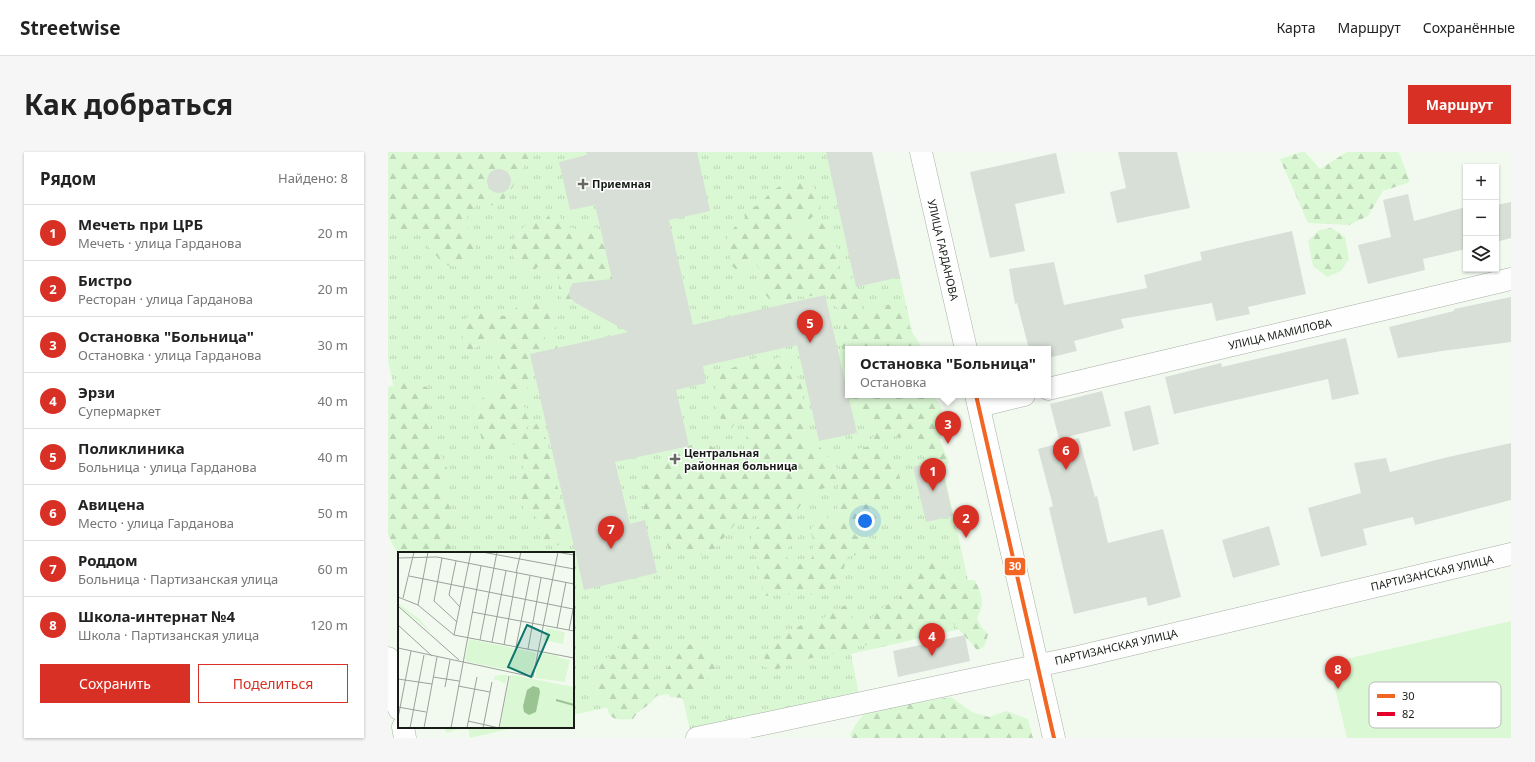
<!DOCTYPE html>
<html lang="ru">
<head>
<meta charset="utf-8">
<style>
  body { margin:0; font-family:"Noto Sans",sans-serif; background:#f6f6f6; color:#222 }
  .controls { position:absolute; right:12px; top:12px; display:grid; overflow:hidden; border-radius:0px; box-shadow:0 1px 3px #0004 }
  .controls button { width:36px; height:36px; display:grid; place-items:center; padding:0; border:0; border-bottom:1px solid #e0e0e0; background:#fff; color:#222; font:20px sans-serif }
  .you { position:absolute; left:477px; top:369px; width:14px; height:14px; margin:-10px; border:3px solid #fff; border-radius:50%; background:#1a73e8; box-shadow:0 0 0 6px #1a73e833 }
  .badge { display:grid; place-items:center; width:26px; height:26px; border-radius:50%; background:#d93025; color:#fff; font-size:13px; font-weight:700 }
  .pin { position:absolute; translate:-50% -33px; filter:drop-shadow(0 1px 2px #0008) }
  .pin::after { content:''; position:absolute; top:21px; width:14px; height:12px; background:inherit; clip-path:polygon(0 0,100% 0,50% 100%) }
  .popup { position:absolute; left:457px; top:194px; width:206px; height:52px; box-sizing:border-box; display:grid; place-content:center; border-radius:0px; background:#fff; filter:drop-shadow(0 1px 3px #0005); font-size:13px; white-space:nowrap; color:#767676 }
  .popup b { font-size:15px; color:#222 }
  .popup::after { content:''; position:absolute; left:50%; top:100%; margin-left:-8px; border:8px solid transparent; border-top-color:#fff }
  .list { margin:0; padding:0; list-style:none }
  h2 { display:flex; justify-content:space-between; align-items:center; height:52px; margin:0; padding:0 16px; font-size:17px }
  h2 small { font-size:13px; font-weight:400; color:#767676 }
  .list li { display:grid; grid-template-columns:26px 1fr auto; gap:12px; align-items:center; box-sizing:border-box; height:56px; padding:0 16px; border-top:1px solid #e0e0e0 }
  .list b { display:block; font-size:15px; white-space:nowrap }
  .list p { margin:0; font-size:13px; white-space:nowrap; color:#767676 }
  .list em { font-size:13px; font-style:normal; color:#767676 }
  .actions { display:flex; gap:8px; padding:12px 16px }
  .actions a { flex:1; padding:9px 0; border:1px solid #d93025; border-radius:0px; text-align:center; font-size:14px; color:#d93025 }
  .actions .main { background:#d93025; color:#fff }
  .icon { flex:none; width:22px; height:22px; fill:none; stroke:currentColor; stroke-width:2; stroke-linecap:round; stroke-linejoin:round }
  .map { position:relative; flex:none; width:1123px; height:586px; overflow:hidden; border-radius:0px }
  header { display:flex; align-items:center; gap:24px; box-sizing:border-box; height:56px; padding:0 20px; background:#fff; border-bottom:1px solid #e0e0e0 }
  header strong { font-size:19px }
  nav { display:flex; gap:22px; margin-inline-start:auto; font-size:14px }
  .intro { display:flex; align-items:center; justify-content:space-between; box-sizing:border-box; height:96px; padding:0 24px }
  h1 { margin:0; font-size:28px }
  .button { padding:10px 18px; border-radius:0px; background:#d93025; color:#fff; font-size:14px; font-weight:700 }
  main { display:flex; gap:24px; padding:0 24px }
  aside { flex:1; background:#fff; border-radius:0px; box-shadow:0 1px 3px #0004 }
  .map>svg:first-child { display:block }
  .grass { fill:url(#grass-tufts) }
  .forest { fill:url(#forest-firs) }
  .park { fill:#dbf8d4 }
  .building { fill:#d8dfd7 }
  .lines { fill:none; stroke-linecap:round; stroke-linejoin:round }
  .minor-casing { stroke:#a8aea6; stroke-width:23 }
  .tertiary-casing { stroke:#a8aea6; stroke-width:23 }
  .minor { stroke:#fdfefd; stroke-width:22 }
  .tertiary { stroke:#fdfefd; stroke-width:22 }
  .bus-1-casing { stroke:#fff; stroke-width:7 }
  .bus-1 { stroke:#f26522; stroke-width:4 }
  .poi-dot { fill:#646a62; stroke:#fff; stroke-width:1.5 }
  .labels { text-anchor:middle; stroke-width:3; stroke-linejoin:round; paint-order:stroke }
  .poi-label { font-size:11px; font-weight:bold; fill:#171d16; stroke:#fff; text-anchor:start }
  .street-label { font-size:11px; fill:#171d16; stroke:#fff }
  .inset-river { fill:none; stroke:#9ac492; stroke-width:2 }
  .inset-road { fill:none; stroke:#9aa299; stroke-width:1 }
  .view { fill:#0f766e; fill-opacity:0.15; stroke:#0f766e; stroke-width:2 }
  .inset-edge { fill:none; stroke:#171d16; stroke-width:2 }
  .key { fill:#fff; stroke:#b9bbb9; stroke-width:1 }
  .key-label { font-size:11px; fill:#171d16 }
  .line-badge { stroke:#fff; stroke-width:1.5 }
  .badge-label { font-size:11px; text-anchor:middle; font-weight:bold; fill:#fff }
</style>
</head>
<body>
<header>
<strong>Streetwise</strong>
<nav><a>Карта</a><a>Маршрут</a><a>Сохранённые</a></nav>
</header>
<div class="intro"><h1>Как добраться</h1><a class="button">Маршрут</a></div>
<main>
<aside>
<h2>Рядом<small>Найдено: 8</small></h2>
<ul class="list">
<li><span class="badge">1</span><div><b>Мечеть при ЦРБ</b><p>Мечеть · улица Гарданова</p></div><em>20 m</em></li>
<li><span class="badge">2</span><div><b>Бистро</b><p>Ресторан · улица Гарданова</p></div><em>20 m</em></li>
<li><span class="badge">3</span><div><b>Остановка &quot;Больница&quot;</b><p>Остановка · улица Гарданова</p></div><em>30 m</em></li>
<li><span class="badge">4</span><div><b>Эрзи</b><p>Супермаркет</p></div><em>40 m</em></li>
<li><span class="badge">5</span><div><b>Поликлиника</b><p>Больница · улица Гарданова</p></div><em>40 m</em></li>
<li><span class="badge">6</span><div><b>Авицена</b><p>Место · улица Гарданова</p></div><em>50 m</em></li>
<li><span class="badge">7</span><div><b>Роддом</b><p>Больница · Партизанская улица</p></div><em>60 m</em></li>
<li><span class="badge">8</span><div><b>Школа-интернат №4</b><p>Школа · Партизанская улица</p></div><em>120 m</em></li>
</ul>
<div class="actions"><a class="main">Сохранить</a><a>Поделиться</a></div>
</aside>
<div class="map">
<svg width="1123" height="586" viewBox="0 0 1123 586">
  <defs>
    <pattern id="grass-tufts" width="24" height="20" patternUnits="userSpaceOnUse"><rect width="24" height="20" fill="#dbf8d4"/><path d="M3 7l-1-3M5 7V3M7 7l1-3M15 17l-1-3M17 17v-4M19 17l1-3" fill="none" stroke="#bbd4b5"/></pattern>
    <pattern id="forest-firs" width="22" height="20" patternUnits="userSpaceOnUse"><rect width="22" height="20" fill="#dbf8d4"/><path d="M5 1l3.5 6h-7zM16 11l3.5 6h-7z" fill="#bbd4b5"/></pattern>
  </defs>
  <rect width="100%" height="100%" fill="#f2faf0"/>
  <!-- grass -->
  <g class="grass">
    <polygon points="0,0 484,0 528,197 460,197 460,243 539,243 590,473 463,502 471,542 302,578 293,539 185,563 185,401 42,401 0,209"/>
    <polygon points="80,575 130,575 82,586"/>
  </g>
  <!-- forest -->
  <g class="forest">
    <polygon points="0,0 146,0 134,17 121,42 109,54 92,51 81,60 77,74 87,84 87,100 72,115 58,113 41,97 32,77 19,80 3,74 0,68"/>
    <polygon points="913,0 917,0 932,17 959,0 1011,0 1022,30 995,39 980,64 961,73 920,71 892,7"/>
    <path d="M411,27L422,28L433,50L432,58L422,67L405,72L404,79L410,81L432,67L436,69C438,75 439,82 443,88C447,94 453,98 455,106L447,119L449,124L454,125L461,122C464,125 464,130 465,134C468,144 475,150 474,162C488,161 508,140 518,161C520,165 519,171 521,176C525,184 532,188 533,197H460V217L458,205L452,192L457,171L456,164L437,141L417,145L407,144L397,151L391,152L381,147L371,135L369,128L372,119L368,111L352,121L344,114L340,97L339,82L357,66L356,58L374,52C381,37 396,31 411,27Z"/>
    <path d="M165,58L171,59L173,68L177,75C185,75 192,79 200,81L205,75L214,78L229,142L188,150H175L171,141V125L164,119H157L151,113L144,122L133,119C131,113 129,112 127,108C116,91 134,75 146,67L157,68Z"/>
    <polygon points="944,76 957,85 961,107 953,119 939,125 925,114 920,89 931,78"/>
    <path d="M141,147L162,148L166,156L163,160L168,172V179L159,180L155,183L157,186V189L166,187L171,199L146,205L141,210L144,232L135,240L130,247L136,255L141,257L142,271L137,278L140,284L144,283V278L148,272L152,271L159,290L165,318L171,341L173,361L180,381L175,391L165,395L153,387L147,360L136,359L130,327C138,312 138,305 129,291L103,303L96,295L85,256L99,242L110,237C111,220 115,202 104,188C96,189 89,196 80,199L75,187L72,173L89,156L103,163L122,164L132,150Z"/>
    <path d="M396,204L402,211L404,221L411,226L415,239V249L419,262V280L416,285L431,294L451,319L449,333L421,340L405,365L402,373L412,383L400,396L397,402L399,406L408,414L424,406L426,389L422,379L428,369L437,362L445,375L450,369L449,342L454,319L451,310C459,299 465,297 479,295L488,279L485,270L472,264L464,243H546L553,255L556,266L552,288L561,310L558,315H542L536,305L532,292L524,287L510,285L505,280L500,281L495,285L496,290C491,302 500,307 510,312C514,325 507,337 502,350L466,368L464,375L468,384L487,387L489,398L459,405L453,426L442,432L437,438L429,444L418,441L377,444L370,420L368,405L363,395L364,383L372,371L375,362L371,360L365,364L360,371L347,372L329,394L317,403L281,397L275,383L265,377L257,359L252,348L253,338L271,317L275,310L306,291L321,292L340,309L345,298L358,299L359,273L350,265L344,276L338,277L329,259L326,240L333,221L351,213H363L367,206L379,209Z"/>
    <polygon points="22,227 43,238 40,259 43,284 59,316 56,333 62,358 62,396 68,401 11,401 11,405 0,383 0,235"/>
    <path d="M548,409C561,412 564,416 570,428H587C594,445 598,449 589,466L595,477L600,482C598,489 598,497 589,498L566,472L556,476L536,482L466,495L445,502L419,507L384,519L375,514L377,502L393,485L418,470L432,468L457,453L462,457L464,468L471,471L482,469C490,457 498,452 512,448C512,423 526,413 548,409Z"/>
    <path d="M246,482L256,483L263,488L264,496C250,515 267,520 273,537L263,551L249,561L245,567C230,568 219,569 219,551L208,547C204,535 205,517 215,508C217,506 221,506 223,504C232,497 236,487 246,482Z"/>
    <path d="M306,492C323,494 324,498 329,513C319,525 312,542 295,546C291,546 286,545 282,545L274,531L277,518L284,512L289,504L299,493Z"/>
    <polygon points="563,545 584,560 601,565 618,559 640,567 645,586 463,586 462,582 470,569 485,552 504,548 528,551"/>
    <polygon points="55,575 77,575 59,581"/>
  </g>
  <!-- park -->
  <polygon class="park" points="1123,469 1123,586 959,586 941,511"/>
  <!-- building -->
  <g class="building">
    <polygon points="198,0 309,0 322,59 281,68 305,173 437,143 469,281 431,289 409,193 315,214 318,231 288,238 301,294 227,310 242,372 257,368 269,421 196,438 142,202 240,180 186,150 181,144 182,136 185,131 224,127 207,53 182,58 171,10 199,3"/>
    <polygon points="438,0 484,0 512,125 468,135"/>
    <polygon points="730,0 789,0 802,56 729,71 722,40 738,36"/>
    <polygon points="668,1 677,41 627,52 637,99 602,106 582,20"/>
    <circle cx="111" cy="29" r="12"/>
    <polygon points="1020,42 1026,69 1078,55 1078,97 1035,107 1037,118 980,132 970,93 1003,85 995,48"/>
    <polygon points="1123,50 1123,86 1108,90 1108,53"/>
    <polygon points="904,79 918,142 860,155 862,162 828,169 824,151 733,167 736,176 686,189 689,199 660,206 660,197 641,197 629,151 627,152 621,117 666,110 676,153 759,136 756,123 814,108 812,100"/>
    <polygon points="1123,145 1123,190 1054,199 1010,206 1001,175 1066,159 1066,157"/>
    <polygon points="958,186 971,242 944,248 940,227 786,262 777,225 833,211 834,215"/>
    <polygon points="714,239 723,274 671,287 662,252"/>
    <polygon points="762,253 771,292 745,299 736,260"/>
    <polygon points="691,286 707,345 709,344 720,391 775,377 793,445 760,454 758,445 686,462 661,356 665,354 650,297"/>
    <polygon points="1123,291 1123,348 1027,373 1025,365 975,377 979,393 933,405 920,356 973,341 966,311 998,306 1002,320 1056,306"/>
    <polygon points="552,308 565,364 538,370 525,315"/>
    <polygon points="881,374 892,413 845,426 834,388"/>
    <polygon points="577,483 582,509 510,525 505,499"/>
  </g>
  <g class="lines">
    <defs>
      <g id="minor">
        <polyline points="660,237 1123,127"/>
        <polyline points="591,254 636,243"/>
        <polyline points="0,506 11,557"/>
        <polyline points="15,575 17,586"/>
      </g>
      <g id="tertiary">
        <polyline points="533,0 578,197"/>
        <polyline points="588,243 666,586"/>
        <polyline points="309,586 690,505 1123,402"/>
      </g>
    </defs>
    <!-- minor casing -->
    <use href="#minor" class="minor-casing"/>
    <!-- tertiary casing -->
    <use href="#tertiary" class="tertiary-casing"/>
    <!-- minor -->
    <use href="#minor" class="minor"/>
    <!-- tertiary -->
    <use href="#tertiary" class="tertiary"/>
    <defs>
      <polyline id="bus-1" points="588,243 666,586"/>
    </defs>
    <!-- bus-1 casing -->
    <use href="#bus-1" class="bus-1-casing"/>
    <!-- bus-1 -->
    <use href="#bus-1" class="bus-1"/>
  </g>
  <!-- markers -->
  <g class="poi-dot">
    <path d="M193 26h4v4h4v4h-4v4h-4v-4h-4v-4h4z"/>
    <path d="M285 301h4v4h4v4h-4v4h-4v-4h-4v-4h4z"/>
  </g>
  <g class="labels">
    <!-- poi labels -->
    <g class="poi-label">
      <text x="204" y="36">Приемная</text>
      <text x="296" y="305">Центральная<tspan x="296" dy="13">районная больница</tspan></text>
    </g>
    <!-- street labels -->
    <g class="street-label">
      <text transform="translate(555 98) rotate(77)" y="4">УЛИЦА ГАРДАНОВА</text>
      <text transform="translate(892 182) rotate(-13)" y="4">УЛИЦА МАМИЛОВА</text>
      <text transform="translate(1044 421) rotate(-13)" y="4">ПАРТИЗАНСКАЯ УЛИЦА</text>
      <text transform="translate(728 495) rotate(-13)" y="4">ПАРТИЗАНСКАЯ УЛИЦА</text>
    </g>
  </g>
  <!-- overview -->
  <g transform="translate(10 400)">
    <rect width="176" height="176" fill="#f2faf0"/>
    <path d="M71,87L138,101L134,122L70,110L67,108ZM143,102L172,108L167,129L138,123Z" fill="#dbf8d4"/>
    <path d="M0,51L20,66L34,81L0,53ZM107,94L117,98L114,104L107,102L106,105L116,114L113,117L104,111L105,103L104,107H101L102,103L100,102L97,105V115L89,114L91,106L81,103L82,100L96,104L97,96L98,101L105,98L106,102ZM130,99L134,107L128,112V107L124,105L129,102L124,101L120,104L118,101ZM144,101L160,104L159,112L156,113L159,118V125L167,127V130L137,126L139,111L141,113L140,122L156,124L153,119L156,118L154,113L156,108L146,103L140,108ZM104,123H110L107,132L100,128L85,126L96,127L97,124Z" fill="#dbf8d4"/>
    <path d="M148,76L167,80L165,92L146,88ZM115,123L176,135V176H102L112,124Z" fill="#dbf8d4"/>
    <path d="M135,134L141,136L142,140L138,160L131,163L126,160L125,154L129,138Z" fill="#9ac492"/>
    <path class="inset-river" d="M158,148L176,153"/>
    <path class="inset-road" d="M84,0L176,17M158,0L176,3M0,6L39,5L176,32M44,6L36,49L59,70M58,9L51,43L62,55M118,21L123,0M11,24L175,57M0,45L20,53L56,83L176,106M5,46L16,0M20,53L30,0M0,54L61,108M74,60L176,79M0,73L34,104M159,76L168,30M171,78L176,53M56,83L73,0M82,88L99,0M94,90L108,19M106,93L119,21M118,95L132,24M0,96L135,125L160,0M130,97L143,26M35,125L61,129M0,127L34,132M60,134L92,140M47,135L52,108M0,155L28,160M0,166L13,99M70,169L101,176M12,176L26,103M26,176L39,105M53,176L83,14M69,176L79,125M85,176L94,130M101,176L111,124"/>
    <path class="view" d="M129,73L151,83L133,125L110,115Z"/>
    <rect width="176" height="176" class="inset-edge"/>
  </g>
  <!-- legend -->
  <rect x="981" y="530" width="132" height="46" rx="6" class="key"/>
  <rect x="989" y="542" width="18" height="4" fill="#f26522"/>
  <rect x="989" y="560" width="18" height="4" fill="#e4002b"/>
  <g class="key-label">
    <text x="1014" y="548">30</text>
    <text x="1014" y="566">82</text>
  </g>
  <rect class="line-badge" x="616" y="405" width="22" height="19" rx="4" fill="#f26522"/>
  <g class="badge-label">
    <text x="627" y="418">30</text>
  </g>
</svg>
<div class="controls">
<button>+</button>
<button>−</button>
<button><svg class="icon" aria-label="layers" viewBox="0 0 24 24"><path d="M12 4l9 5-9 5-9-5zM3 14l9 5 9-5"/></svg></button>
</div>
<div class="you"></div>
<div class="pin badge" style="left:545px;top:339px">1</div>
<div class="pin badge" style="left:578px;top:386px">2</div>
<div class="pin badge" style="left:560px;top:292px">3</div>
<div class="popup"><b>Остановка &quot;Больница&quot;</b>Остановка</div>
<div class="pin badge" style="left:544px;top:504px">4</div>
<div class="pin badge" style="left:422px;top:191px">5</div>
<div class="pin badge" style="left:678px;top:318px">6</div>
<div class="pin badge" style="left:223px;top:397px">7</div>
<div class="pin badge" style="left:950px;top:537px">8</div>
</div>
</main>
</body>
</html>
